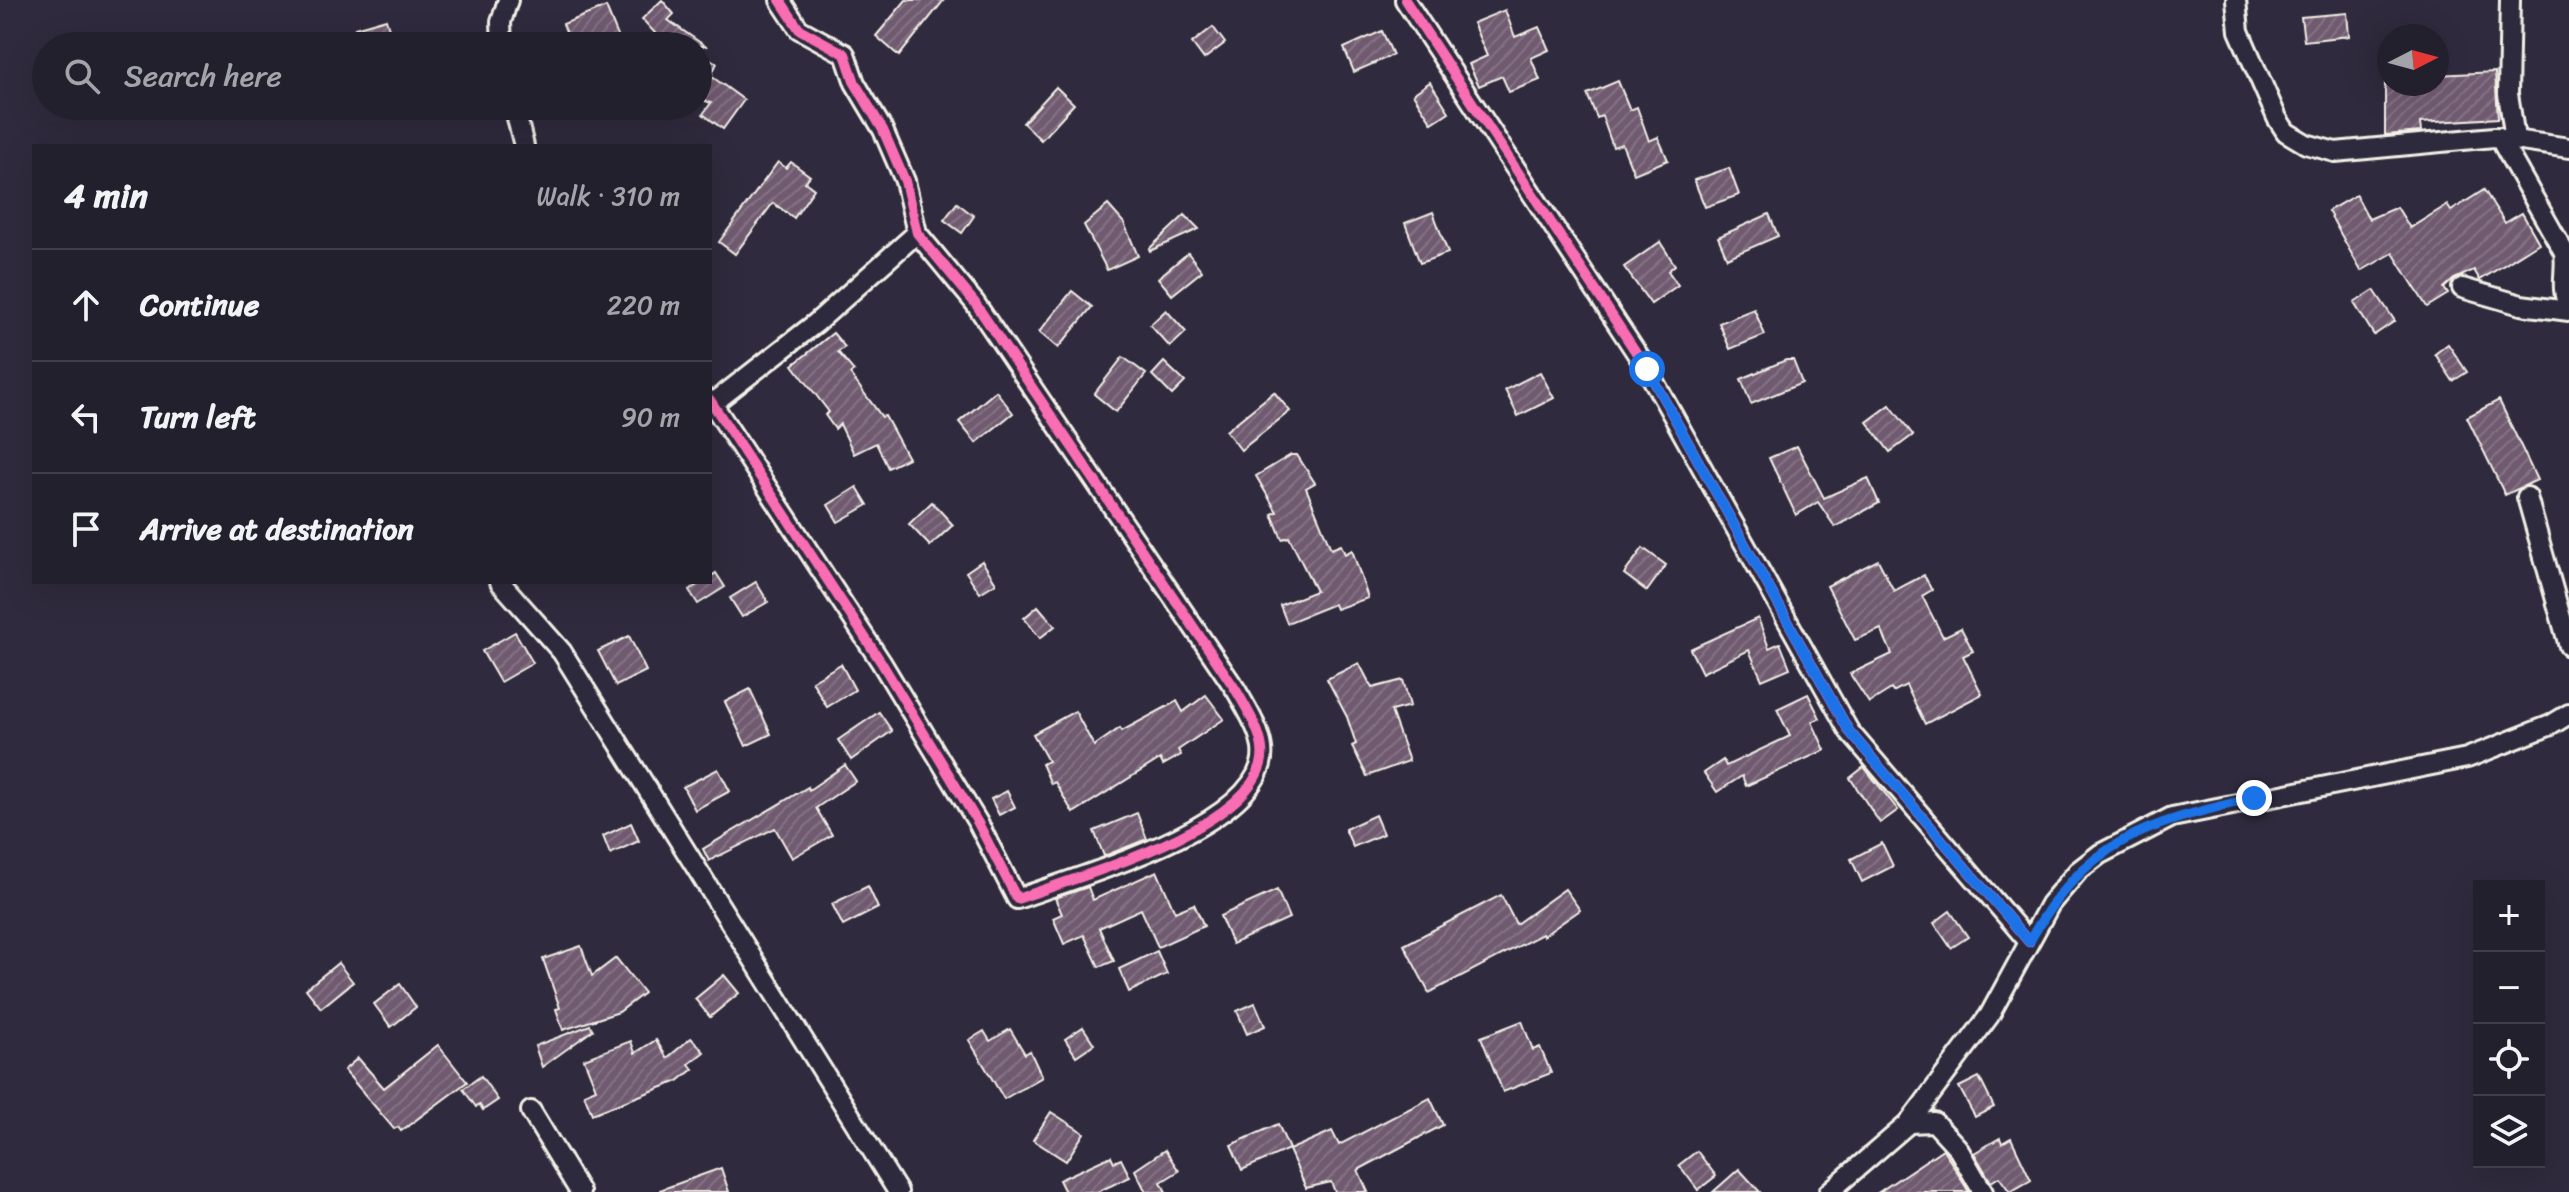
<!DOCTYPE html>
<html lang="en">
<head>
<meta charset="utf-8">
<style>
  body { margin:0; font-family:Sriracha,sans-serif; background:#2b2836; color:#f1f3f6 }
  .controls { position:absolute; right:24px; bottom:24px; display:grid; overflow:hidden; border-radius:0px; box-shadow:0 8px 32px #0002 }
  .controls button { width:72px; height:72px; display:grid; place-items:center; padding:0; border:0; border-bottom:2px solid #403e4a; background:#23202e; color:#f1f3f6; font:40px sans-serif }
  .compass { position:absolute; left:2377px; top:24px; width:72px; height:72px; border-radius:50%; background:#23202e; box-shadow:0 8px 32px #0002; rotate:84deg }
  .stop { position:absolute; width:24px; height:24px; margin:-18px; border:6px solid #1a73e8; border-radius:50%; background:#fff }
  .stop.end { background:#1a73e8; border-color:#fff; box-shadow:0 2px 8px #0008 }
  .list { margin:0; padding:0; list-style:none }
  h2 { display:flex; justify-content:space-between; align-items:center; height:104px; margin:0; padding:0 32px; font-size:34px }
  h2 small { font-size:26px; font-weight:400; color:#a3a3aa }
  .list li { display:grid; grid-template-columns:52px 1fr auto; gap:24px; align-items:center; box-sizing:border-box; height:112px; padding:0 32px; border-top:2px solid #403e4a }
  .list b { display:block; font-size:30px; white-space:nowrap }
  .list em { font-size:26px; font-style:normal; color:#a3a3aa }
  .icon { flex:none; width:44px; height:44px; fill:none; stroke:currentColor; stroke-width:2; stroke-linecap:round; stroke-linejoin:round }
  .map { position:relative; flex:none; width:2569px; height:1192px; overflow:hidden }
  .search { position:absolute; background:#23202e; box-shadow:0 8px 32px #0002; left:32px; top:32px; width:680px; height:88px; display:flex; align-items:center; gap:20px; box-sizing:border-box; padding:0 28px; border-radius:44px; color:#a3a3aa; font-size:30px }
  .panel { position:absolute; background:#23202e; box-shadow:0 8px 32px #0002; left:32px; top:144px; width:680px; height:440px; border-radius:0px }
  .map>svg:first-child { display:block }
  .building { fill:url(#building-hatch); stroke:#f4f1e8; stroke-width:2 }
  .lines { fill:none; stroke-linecap:round; stroke-linejoin:round }
  .street-casing { stroke:#f4f1e8; stroke-width:24 }
  .street { stroke:#2f2a3d; stroke-width:18 }
  .cycleway-casing { stroke:#2f2a3d; stroke-width:15 }
  .cycleway { stroke:#f96db3; stroke-width:10 }
  .route { stroke:#1a73e8; stroke-width:10 }
</style>
</head>
<body>
<div class="map">
<svg width="2569" height="1192" viewBox="0 0 2569 1192">
  <defs>
    <pattern id="building-hatch" width="6" height="6" patternUnits="userSpaceOnUse" patternTransform="scale(2)"><rect width="6" height="6" fill="#6f5a70"/><path d="M-1 1l2-2M0 6l6-6M5 7l2-2" fill="none" stroke="#847284"/></pattern>
  </defs>
  <rect width="100%" height="100%" fill="#2f2a3d"/>
  <filter id="ink" filterUnits="userSpaceOnUse"><feTurbulence type="fractalNoise" baseFrequency=".0125" numOctaves="2"/><feDisplacementMap in="SourceGraphic" scale="16" xChannelSelector="R" yChannelSelector="G"/><feConvolveMatrix kernelMatrix="1 2 1 2 8 2 1 2 1" color-interpolation-filters="sRGB"/></filter>
  <g filter="url(#ink)">
    <!-- building -->
    <g class="building">
      <polygon points="662,0 674,14 668,20 705,46 667,46 642,19"/>
      <polygon points="906,0 944,0 899,56 876,36"/>
      <polygon points="606,7 622,46 572,46 563,24"/>
      <polygon points="1505,10 1515,37 1539,27 1549,50 1531,58 1540,80 1509,92 1502,76 1479,86 1469,64 1487,56 1473,23"/>
      <polygon points="2347,13 2349,36 2304,41 2301,17"/>
      <polygon points="386,19 393,41 360,46 355,28"/>
      <polygon points="1213,27 1225,43 1204,59 1192,43"/>
      <polygon points="1382,31 1393,55 1354,72 1344,48"/>
      <polygon points="698,53 717,63 711,76 744,100 723,129 703,114 711,103 698,98"/>
      <polygon points="2495,72 2498,118 2420,123 2421,132 2385,135 2385,84 2437,84 2437,75"/>
      <polygon points="1618,81 1630,110 1637,107 1649,141 1658,137 1668,160 1634,174 1622,144 1613,147 1602,116 1597,118 1587,94"/>
      <polygon points="1430,82 1449,112 1432,123 1413,94"/>
      <polygon points="1056,87 1074,104 1041,140 1023,123"/>
      <polygon points="778,162 786,168 791,162 810,176 805,182 814,189 794,218 773,203 735,254 719,242"/>
      <polygon points="1729,168 1739,195 1705,207 1694,180"/>
      <polygon points="2484,190 2505,223 2522,213 2539,243 2480,280 2474,270 2454,279 2444,288 2448,294 2427,307 2393,253 2361,271 2328,211 2356,195 2369,219 2397,207 2410,228 2447,205 2451,211"/>
      <polygon points="957,203 974,216 962,233 944,220"/>
      <polygon points="1108,205 1124,223 1138,256 1107,270 1084,225"/>
      <polygon points="1433,212 1448,253 1420,263 1405,223"/>
      <polygon points="1769,214 1778,236 1727,258 1718,237"/>
      <polygon points="1185,215 1199,229 1150,251 1149,249"/>
      <polygon points="1660,242 1675,265 1668,271 1678,285 1651,304 1624,267"/>
      <polygon points="1188,253 1202,271 1172,295 1158,278"/>
      <polygon points="2374,290 2395,321 2374,335 2354,303"/>
      <polygon points="1072,291 1092,307 1058,348 1039,332"/>
      <polygon points="1754,309 1765,335 1730,349 1719,323"/>
      <polygon points="1166,310 1186,332 1170,347 1150,325"/>
      <polygon points="833,333 845,347 838,352 854,371 850,374 882,417 885,416 908,458 888,468 876,443 854,454 840,424 835,429 825,415 829,412 793,365"/>
      <polygon points="2448,344 2467,372 2453,381 2435,354"/>
      <polygon points="1123,357 1146,374 1116,412 1094,394"/>
      <polygon points="1786,360 1793,360 1802,383 1751,404 1741,379"/>
      <polygon points="1164,362 1185,382 1172,395 1152,375"/>
      <polygon points="1540,372 1554,398 1518,416 1505,390"/>
      <polygon points="996,391 1013,413 976,443 959,422"/>
      <polygon points="1274,392 1290,411 1241,450 1226,431"/>
      <polygon points="2499,400 2537,480 2505,495 2467,417"/>
      <polygon points="1890,405 1913,435 1890,452 1867,422"/>
      <polygon points="1797,446 1824,498 1868,478 1879,503 1835,527 1818,502 1796,515 1769,458"/>
      <polygon points="1291,455 1297,455 1315,483 1306,488 1331,549 1341,545 1345,554 1352,550 1368,598 1336,609 1334,604 1287,623 1280,605 1316,591 1289,537 1282,539 1272,514 1277,512 1256,476"/>
      <polygon points="857,487 868,505 838,522 828,505"/>
      <polygon points="932,502 953,525 930,546 909,524"/>
      <polygon points="1643,548 1666,565 1647,591 1624,574"/>
      <polygon points="1878,560 1894,591 1924,575 1932,590 1922,596 1943,637 1961,628 1973,651 1963,656 1982,694 1925,724 1906,685 1893,692 1891,689 1869,703 1850,674 1892,654 1881,629 1855,640 1827,586"/>
      <polygon points="982,561 996,583 980,593 966,572"/>
      <polygon points="716,573 725,587 698,604 689,590 702,582 710,582 710,577"/>
      <polygon points="756,582 768,602 742,617 730,598"/>
      <polygon points="1038,606 1055,626 1040,638 1024,618"/>
      <polygon points="1758,618 1769,648 1780,643 1790,668 1762,680 1749,650 1702,673 1690,649"/>
      <polygon points="515,632 533,663 500,682 482,651"/>
      <polygon points="629,636 646,671 616,686 598,651"/>
      <polygon points="1359,663 1372,688 1403,680 1410,706 1391,711 1409,761 1367,776 1352,746 1356,744 1347,717 1327,679"/>
      <polygon points="841,664 855,690 827,707 812,681"/>
      <polygon points="750,689 771,734 746,746 725,702"/>
      <polygon points="1808,694 1820,718 1812,722 1825,750 1746,786 1742,776 1717,792 1704,773 1723,760 1726,766 1790,736 1777,709"/>
      <polygon points="1206,695 1224,719 1178,750 1181,755 1163,765 1160,759 1073,813 1055,782 1051,784 1042,764 1048,761 1033,734 1075,711 1094,746 1120,728 1122,731 1177,701 1183,712"/>
      <polygon points="879,712 892,731 851,760 838,740"/>
      <polygon points="845,765 856,781 816,808 832,835 792,858 775,828 709,861 703,849 808,787 809,790"/>
      <polygon points="1864,767 1898,810 1880,823 1850,778"/>
      <polygon points="718,769 730,791 695,810 683,787"/>
      <polygon points="1007,791 1015,807 999,815 991,799"/>
      <polygon points="1137,813 1147,839 1104,856 1094,831"/>
      <polygon points="1375,815 1383,834 1353,847 1345,829"/>
      <polygon points="631,823 639,841 610,854 603,836"/>
      <polygon points="1882,843 1893,866 1862,882 1851,859"/>
      <polygon points="1157,871 1175,912 1194,904 1204,926 1158,947 1141,909 1099,928 1114,961 1099,967 1084,935 1064,944 1053,918 1062,914 1055,898 1088,887 1093,900"/>
      <polygon points="868,886 878,908 843,926 832,904"/>
      <polygon points="1565,889 1580,910 1543,936 1542,934 1429,993 1404,945 1501,895 1516,924"/>
      <polygon points="1277,890 1289,918 1232,944 1220,916"/>
      <polygon points="1950,911 1968,937 1951,948 1934,923"/>
      <polygon points="581,946 592,976 616,958 644,993 619,1012 563,1030 556,1009 560,1008 543,959"/>
      <polygon points="1157,951 1167,974 1129,992 1119,969"/>
      <polygon points="338,963 353,982 321,1008 306,989"/>
      <polygon points="724,975 739,993 710,1017 695,999"/>
      <polygon points="400,984 416,1007 391,1027 374,1004"/>
      <polygon points="1255,1003 1265,1026 1247,1034 1237,1011"/>
      <polygon points="1522,1021 1533,1050 1540,1047 1551,1073 1503,1092 1481,1037"/>
      <polygon points="590,1025 593,1030 542,1067 535,1046"/>
      <polygon points="1083,1027 1094,1044 1076,1056 1065,1039"/>
      <polygon points="1010,1029 1025,1054 1030,1051 1042,1077 1004,1099 969,1040 984,1031 990,1041"/>
      <polygon points="691,1038 704,1052 689,1064 693,1069 678,1081 592,1114 584,1094 596,1089 584,1059 631,1041 635,1053 656,1040 667,1058"/>
      <polygon points="438,1045 467,1082 401,1131 398,1127 394,1129 344,1070 358,1058 384,1088"/>
      <polygon points="481,1076 498,1100 483,1110 479,1104 476,1107 463,1089"/>
      <polygon points="1979,1077 1994,1107 1975,1117 1959,1087"/>
      <polygon points="1430,1098 1443,1125 1358,1170 1368,1192 1335,1192 1331,1182 1306,1188 1289,1150 1332,1131 1339,1145"/>
      <polygon points="1051,1112 1084,1133 1066,1161 1033,1140"/>
      <polygon points="1278,1124 1289,1149 1242,1170 1231,1145"/>
      <polygon points="2000,1138 2002,1143 2011,1138 2031,1180 2010,1192 1999,1177 1991,1182 1974,1153"/>
      <polygon points="1943,1149 1969,1192 1879,1192"/>
      <polygon points="1165,1150 1179,1171 1161,1182 1166,1192 1146,1192 1135,1170"/>
      <polygon points="1697,1151 1716,1176 1698,1190 1679,1165"/>
      <polygon points="1111,1156 1114,1162 1121,1159 1130,1177 1097,1192 1065,1192 1059,1180"/>
      <polygon points="721,1168 729,1192 660,1192 660,1190"/>
      <polygon points="1739,1169 1760,1192 1713,1192"/>
    </g>
    <g class="lines">
      <defs>
        <g id="street">
          <polyline points="1405,0 1647,369 1849,731 2029,942"/>
          <polyline points="2236,0 2239,31 2277,118 2286,132 2306,144 2335,152 2494,137 2569,148"/>
          <polyline points="2510,0 2508,94 2515,138"/>
          <polyline points="502,46 501,22 508,0"/>
          <polyline points="514,106 524,146"/>
          <path d="M2499,137L2564,252C2567,270 2559,289 2569,306"/>
          <polyline points="2462,288 2521,305 2569,311"/>
          <path d="M710,400L881,662L978,823L1017,899C1079,876 1242,832 1261,764C1268,740 1247,710 1236,690L975,303L917,233L905,181L883,130L855,83L845,54L799,29L780,0"/>
          <polyline points="712,404 816,323 917,233"/>
          <polyline points="2527,497 2569,646"/>
          <polyline points="500,582 562,652 898,1192"/>
          <polyline points="531,1111 580,1192"/>
          <polyline points="1909,1123 1934,1122 1957,1147 1983,1192"/>
          <polyline points="1829,1192 1909,1123 1989,1016 2050,904 2078,871 2100,854 2172,817 2467,758 2551,725 2569,714"/>
        </g>
      </defs>
      <!-- street casing -->
      <use href="#street" class="street-casing"/>
      <!-- street -->
      <use href="#street" class="street"/>
      <defs>
        <g id="cycleway">
          <polyline points="1405,0 1647,369 1849,731 2029,942"/>
          <path d="M710,400L881,662L978,823L1017,899C1079,876 1242,832 1261,764C1268,740 1247,710 1236,690L975,303L917,233L905,181L883,130L855,83L845,54L799,29L780,0"/>
        </g>
      </defs>
      <!-- cycleway casing -->
      <use href="#cycleway" class="cycleway-casing"/>
      <!-- cycleway -->
      <use href="#cycleway" class="cycleway"/>
    </g>
  </g>
  <g class="lines" filter="url(#ink)">
    <!-- route -->
    <path class="route" d="M1647,369L1849,731L2029,942C2086,839 2146,824 2254,798"/>
  </g>
</svg>
<div class="controls">
<button>+</button>
<button>−</button>
<button><svg class="icon" aria-label="locate" viewBox="0 0 24 24"><circle cx="12" cy="12" r="6"/><path d="M12 2v4M12 18v4M2 12h4M18 12h4"/></svg></button>
<button><svg class="icon" aria-label="layers" viewBox="0 0 24 24"><path d="M12 4l9 5-9 5-9-5zM3 14l9 5 9-5"/></svg></button>
</div>
<svg class="compass" viewBox="-18 -18 36 36"><path d="M0-13l5 13h-10z" fill="#e53935"/><path d="M0 13l5-13h-10z" fill="#a3a3aa"/></svg>
<div class="stop" style="left:1647px;top:369px"></div>
<div class="stop end" style="left:2254px;top:798px"></div>
<div class="search"><svg class="icon" aria-label="search" viewBox="0 0 24 24"><circle cx="10" cy="10" r="6"/><path d="M15 15l6 6"/></svg>Search here</div>
<section class="panel">
<h2>4 min<small>Walk · 310 m</small></h2>
<ul class="list">
<li><svg class="icon" aria-label="ahead" viewBox="0 0 24 24"><path d="M12 20V5M6 11l6-6 6 6"/></svg><div><b>Continue</b></div><em>220 m</em></li>
<li><svg class="icon" aria-label="left" viewBox="0 0 24 24"><path d="M17 20v-9H6M10 6l-5 5 5 5"/></svg><div><b>Turn left</b></div><em>90 m</em></li>
<li><svg class="icon" aria-label="arrive" viewBox="0 0 24 24"><path d="M6 21V4h12l-3 4 3 4H6"/></svg><div><b>Arrive at destination</b></div></li>
</ul>
</section>
</div>
</body>
</html>
